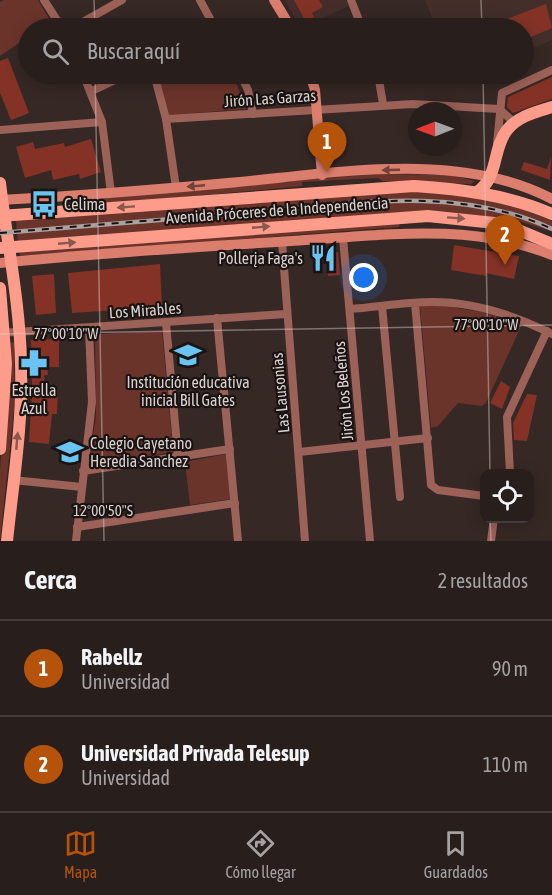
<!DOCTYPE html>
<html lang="es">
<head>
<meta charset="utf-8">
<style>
  body { margin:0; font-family:"Asap Condensed",sans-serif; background:#302725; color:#f1f3f6 }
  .controls { position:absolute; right:18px; bottom:18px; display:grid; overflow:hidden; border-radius:12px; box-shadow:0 3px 15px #0003 }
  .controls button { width:54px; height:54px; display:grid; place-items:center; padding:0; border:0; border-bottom:2px solid #443c3b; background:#281e1c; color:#f1f3f6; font:30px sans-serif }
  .compass { position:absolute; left:408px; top:102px; width:54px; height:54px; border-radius:50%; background:#281e1c; box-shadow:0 3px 15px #0003; rotate:269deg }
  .you { position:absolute; left:364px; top:278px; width:21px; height:21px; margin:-15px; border:4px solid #fff; border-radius:50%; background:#1a73e8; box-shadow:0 0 0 9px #1a73e833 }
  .badge { display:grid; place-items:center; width:39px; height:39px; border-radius:50%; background:#b45309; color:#fff; font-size:20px; font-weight:700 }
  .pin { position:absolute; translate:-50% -50px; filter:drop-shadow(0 2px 3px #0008) }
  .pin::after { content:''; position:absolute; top:32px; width:21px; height:18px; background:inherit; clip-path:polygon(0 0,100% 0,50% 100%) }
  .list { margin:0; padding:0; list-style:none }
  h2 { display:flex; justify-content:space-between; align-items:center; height:78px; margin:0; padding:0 24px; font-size:26px }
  h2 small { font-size:20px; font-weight:400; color:#a5a2a3 }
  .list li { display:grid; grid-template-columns:39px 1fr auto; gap:18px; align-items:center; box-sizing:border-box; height:96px; padding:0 24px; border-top:2px solid #443c3b }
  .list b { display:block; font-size:22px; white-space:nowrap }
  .list p { margin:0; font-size:20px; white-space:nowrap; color:#a5a2a3 }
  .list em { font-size:20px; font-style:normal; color:#a5a2a3 }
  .icon { flex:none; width:33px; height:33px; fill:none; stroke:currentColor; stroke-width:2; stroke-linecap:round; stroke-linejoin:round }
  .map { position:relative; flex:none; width:552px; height:541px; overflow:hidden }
  .search { position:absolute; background:#281e1c; box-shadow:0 3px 15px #0003; left:18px; right:18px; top:18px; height:66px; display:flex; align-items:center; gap:15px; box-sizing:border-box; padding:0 21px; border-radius:33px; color:#a5a2a3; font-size:22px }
  .sheet { height:270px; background:#281e1c }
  nav { display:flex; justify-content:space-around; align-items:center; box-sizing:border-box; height:84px; border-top:2px solid #443c3b; background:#281e1c; font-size:16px; color:#a5a2a3 }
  nav a { display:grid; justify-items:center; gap:3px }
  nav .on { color:#b45309 }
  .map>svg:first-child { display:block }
  .built { fill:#432e2a }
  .green { fill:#6b342b }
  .building { fill:#843226 }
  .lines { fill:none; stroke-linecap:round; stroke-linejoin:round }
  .street { stroke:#9c6157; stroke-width:8 }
  .secondary { stroke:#db7e6d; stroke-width:10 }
  .primary { stroke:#fd9c8b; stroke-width:12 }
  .rail-casing { stroke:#aba09e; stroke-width:4.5 }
  .rail { stroke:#191311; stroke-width:2; stroke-dasharray:7; stroke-linecap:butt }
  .oneway { fill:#70433a }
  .oneway2 { fill:#8b584e }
  .ticks { fill:none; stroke:#dad1cf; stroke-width:1.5; stroke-opacity:0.45 }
  .labels { text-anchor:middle; stroke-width:4.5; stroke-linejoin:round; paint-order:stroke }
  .street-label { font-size:16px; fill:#dad1cf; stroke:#191311 }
  .poi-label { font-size:16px; fill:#dad1cf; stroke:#191311; text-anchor:start }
  .ticks-label { font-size:15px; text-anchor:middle; fill:#dad1cf; stroke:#191311; stroke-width:4.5; stroke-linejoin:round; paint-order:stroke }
</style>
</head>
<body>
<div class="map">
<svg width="552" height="541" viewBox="0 0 552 541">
  <rect width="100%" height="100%" fill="#362825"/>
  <!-- built -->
  <g class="built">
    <polygon points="285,0 346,0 349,6 300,28"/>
    <polygon points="425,0 552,0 552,40 524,52 524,28 436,28"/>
  </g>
  <!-- green -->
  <g class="green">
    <polygon points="4,0 38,0 51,22 41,28 28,28 28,37 0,56 0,2"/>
    <polygon points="158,74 233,74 246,109 168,115"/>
    <polygon points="376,174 450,175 475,181 471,184 383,181 378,178 302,182 302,186 94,205 87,198"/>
    <path d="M397,191C450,192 503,199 552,221V231L511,219L431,210L18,243L16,220Z"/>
    <polygon points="400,223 399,227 20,256 20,252"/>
    <polygon points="439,305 481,312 522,324 486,403 482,406 458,403 438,426 431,428 420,306"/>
    <polygon points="162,331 173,452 89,465 96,415 95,334"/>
    <polygon points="14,342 15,401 0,541 0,471 9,343"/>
    <polygon points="227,454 231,499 190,505 185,462"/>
  </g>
  <!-- building -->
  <g class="building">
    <polygon points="294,0 319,0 323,7 312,13 316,20 307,24"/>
    <polygon points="546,4 552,28 524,40 524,28 483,28"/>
    <polygon points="8,58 29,113 11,120 0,93 0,61"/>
    <polygon points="552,77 552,99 513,113 507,107 508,97"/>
    <polygon points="91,139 101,172 80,179 79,174 53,180 51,170 25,178 16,147 33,142 35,149 64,143 65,147"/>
    <polygon points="551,157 550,180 521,170 524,162 547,169"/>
    <polygon points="454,245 519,256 514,279 486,273 486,276 451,270"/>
    <polygon points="338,252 340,275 328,276 326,253"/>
    <polygon points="160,264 162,307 72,313 68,273"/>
    <polygon points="54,274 56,313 36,315 32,276"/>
    <polygon points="59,339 59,367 47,367 48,375 44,375 44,390 58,390 57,414 52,414 49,444 29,442 32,390 31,340"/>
    <polygon points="501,381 510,387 502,409 490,403"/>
    <polygon points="527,394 537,395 527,441 514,440 513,423"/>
  </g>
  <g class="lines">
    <!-- street -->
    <g class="street">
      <polyline points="44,0 62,28"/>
      <polyline points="200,0 215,28"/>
      <polyline points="351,0 362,28"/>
      <polyline points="72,28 122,0"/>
      <polyline points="83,74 102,122 111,193"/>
      <polyline points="154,74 166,119 176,188"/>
      <polyline points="240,74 248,90 253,114"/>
      <polyline points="378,74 383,104"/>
      <polyline points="92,91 128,74"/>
      <polyline points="166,119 413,104 499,109 515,123"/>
      <polyline points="0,130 102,122"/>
      <polyline points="497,144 502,93 552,70"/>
      <polyline points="343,238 370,541"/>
      <polyline points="282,242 305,541"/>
      <polyline points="415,303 431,485 438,490 484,496"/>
      <polyline points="382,306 400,497"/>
      <path d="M350,309C377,307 405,302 433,302C474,302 516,316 552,334"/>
      <polyline points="217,318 238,541"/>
      <polyline points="166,323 178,457"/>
      <polyline points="1,333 286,314"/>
      <polyline points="299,452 428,438"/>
      <polyline points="83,471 230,449"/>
      <polyline points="510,473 507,417 547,331"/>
      <polyline points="13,480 82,487"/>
      <polyline points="77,527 235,503"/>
      <polyline points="76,541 92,402 89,328"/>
      <polyline points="491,541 494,518"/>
    </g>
    <!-- secondary -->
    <g class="secondary">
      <polyline points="274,0 291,28"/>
      <polyline points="310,74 315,90 322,175"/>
      <path d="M0,200C76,196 152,190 228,183C330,174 458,149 552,199"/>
      <path d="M0,263C97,253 194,247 291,241C380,236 466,221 552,255"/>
    </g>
    <!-- primary -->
    <g class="primary">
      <path d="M0,183C7,243 20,303 21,364C23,423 13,483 7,541"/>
      <path d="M477,192C499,178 492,149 507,130C518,116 536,112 552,107"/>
      <path d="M0,216L414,186C461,189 508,195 552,214"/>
      <polyline points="0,248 428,216 504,224 552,244"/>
      <polyline points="0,288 6,364 0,449"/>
    </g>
    <defs>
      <path id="rail" d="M0,233C82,226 164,219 246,213C348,204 456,184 552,229"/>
    </defs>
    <!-- rail casing -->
    <use href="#rail" class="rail-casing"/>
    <!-- rail -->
    <use href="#rail" class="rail"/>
  </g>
  <!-- one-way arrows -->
  <defs><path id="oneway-solid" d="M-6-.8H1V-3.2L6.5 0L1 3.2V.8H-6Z" transform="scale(1.5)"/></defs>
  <g class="oneway">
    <use href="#oneway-solid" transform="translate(391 170) rotate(178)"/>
    <use href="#oneway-solid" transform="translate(196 186) rotate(175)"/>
  </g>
  <g class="oneway2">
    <use href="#oneway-solid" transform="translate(126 207) rotate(176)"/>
    <use href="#oneway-solid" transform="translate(456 218) rotate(4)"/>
    <use href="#oneway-solid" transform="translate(261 227) rotate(-5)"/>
    <use href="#oneway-solid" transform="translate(67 243) rotate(-5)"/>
    <use href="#oneway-solid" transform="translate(17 441) rotate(-85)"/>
  </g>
  <!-- ticks -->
  <path class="ticks" d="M94,0L95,28M481,0L482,28M95,74L104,541M483,74L490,473M0,334L552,325M490,518L491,541"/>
  <!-- icons -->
  <defs>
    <symbol id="bus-bare" viewBox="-9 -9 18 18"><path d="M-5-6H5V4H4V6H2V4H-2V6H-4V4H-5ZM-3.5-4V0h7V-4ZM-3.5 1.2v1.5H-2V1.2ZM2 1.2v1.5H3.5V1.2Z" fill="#6bc3f2" stroke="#191311" stroke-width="2.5" paint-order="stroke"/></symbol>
    <symbol id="restaurant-bare" viewBox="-9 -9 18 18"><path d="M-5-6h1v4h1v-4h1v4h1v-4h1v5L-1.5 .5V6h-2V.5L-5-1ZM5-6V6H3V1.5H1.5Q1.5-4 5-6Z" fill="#6bc3f2" stroke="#191311" stroke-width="2.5" paint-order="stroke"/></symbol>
    <symbol id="school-bare" viewBox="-9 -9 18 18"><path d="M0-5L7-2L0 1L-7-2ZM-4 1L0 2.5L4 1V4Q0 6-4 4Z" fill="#6bc3f2" stroke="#191311" stroke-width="2.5" paint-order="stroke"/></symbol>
    <symbol id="pharmacy-bare" viewBox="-9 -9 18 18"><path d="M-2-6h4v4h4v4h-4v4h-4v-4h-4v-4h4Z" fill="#6bc3f2" stroke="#191311" stroke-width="2.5" paint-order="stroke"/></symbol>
  </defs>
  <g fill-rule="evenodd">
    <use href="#bus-bare" x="25" y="185" width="38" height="38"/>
    <use href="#restaurant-bare" x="304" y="239" width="38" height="38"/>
    <use href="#school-bare" x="169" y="336" width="38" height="38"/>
    <use href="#pharmacy-bare" x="15" y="344" width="38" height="38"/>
    <use href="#school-bare" x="51" y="433" width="38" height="38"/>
  </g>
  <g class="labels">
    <!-- street labels -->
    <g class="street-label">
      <text transform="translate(270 98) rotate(-4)" y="6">Jirón Las Garzas</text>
      <text transform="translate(277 210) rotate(-4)" y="6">Avenida Próceres de la Independencia</text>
      <text transform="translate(145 310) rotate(-4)" y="6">Los Mirables</text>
      <text transform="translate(343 391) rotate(-95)" y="6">Jirón Los Beleños</text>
      <text transform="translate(280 393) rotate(-95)" y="6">Las Lausonias</text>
    </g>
    <!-- poi labels -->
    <g class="poi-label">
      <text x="64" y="210">Celima</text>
      <text x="303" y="264" text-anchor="end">Pollerįa Faga's</text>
      <text x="188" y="388" text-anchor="middle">Institución educativa<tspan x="188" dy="18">inicial Bill Gates</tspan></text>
      <text x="34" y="396" text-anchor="middle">Estrella<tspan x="34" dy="18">Azul</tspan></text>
      <text x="90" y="449">Colegio Cayetano<tspan x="90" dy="18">Heredia Sanchez</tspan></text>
    </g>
  </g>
  <g class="ticks-label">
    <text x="486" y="330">77°00'10"W</text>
    <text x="66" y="339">77°00'10"W</text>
    <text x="103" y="516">12°00'50"S</text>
  </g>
</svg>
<div class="controls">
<button><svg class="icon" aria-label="locate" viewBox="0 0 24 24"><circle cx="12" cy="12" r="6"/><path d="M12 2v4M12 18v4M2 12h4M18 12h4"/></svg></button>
</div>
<svg class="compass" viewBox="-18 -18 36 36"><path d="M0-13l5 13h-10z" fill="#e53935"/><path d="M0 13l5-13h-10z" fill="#a5a2a3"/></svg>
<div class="you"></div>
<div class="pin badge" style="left:327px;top:172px">1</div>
<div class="pin badge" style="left:505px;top:265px">2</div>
<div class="search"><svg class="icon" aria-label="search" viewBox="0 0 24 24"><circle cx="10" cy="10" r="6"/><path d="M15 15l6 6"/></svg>Buscar aquí</div>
</div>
<section class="sheet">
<h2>Cerca<small>2 resultados</small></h2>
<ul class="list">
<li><span class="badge">1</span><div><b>Rabellz</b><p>Universidad</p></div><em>90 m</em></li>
<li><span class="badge">2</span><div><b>Universidad Privada Telesup</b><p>Universidad</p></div><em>110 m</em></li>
</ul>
</section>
<nav>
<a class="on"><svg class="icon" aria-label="map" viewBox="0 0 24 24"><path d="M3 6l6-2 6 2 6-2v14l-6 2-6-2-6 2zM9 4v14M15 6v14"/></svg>Mapa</a>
<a><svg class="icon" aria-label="directions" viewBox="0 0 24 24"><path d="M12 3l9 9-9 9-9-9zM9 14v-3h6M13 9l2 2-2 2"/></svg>Cómo llegar</a>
<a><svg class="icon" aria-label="saved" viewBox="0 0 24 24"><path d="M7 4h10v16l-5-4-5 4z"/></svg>Guardados</a>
</nav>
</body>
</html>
